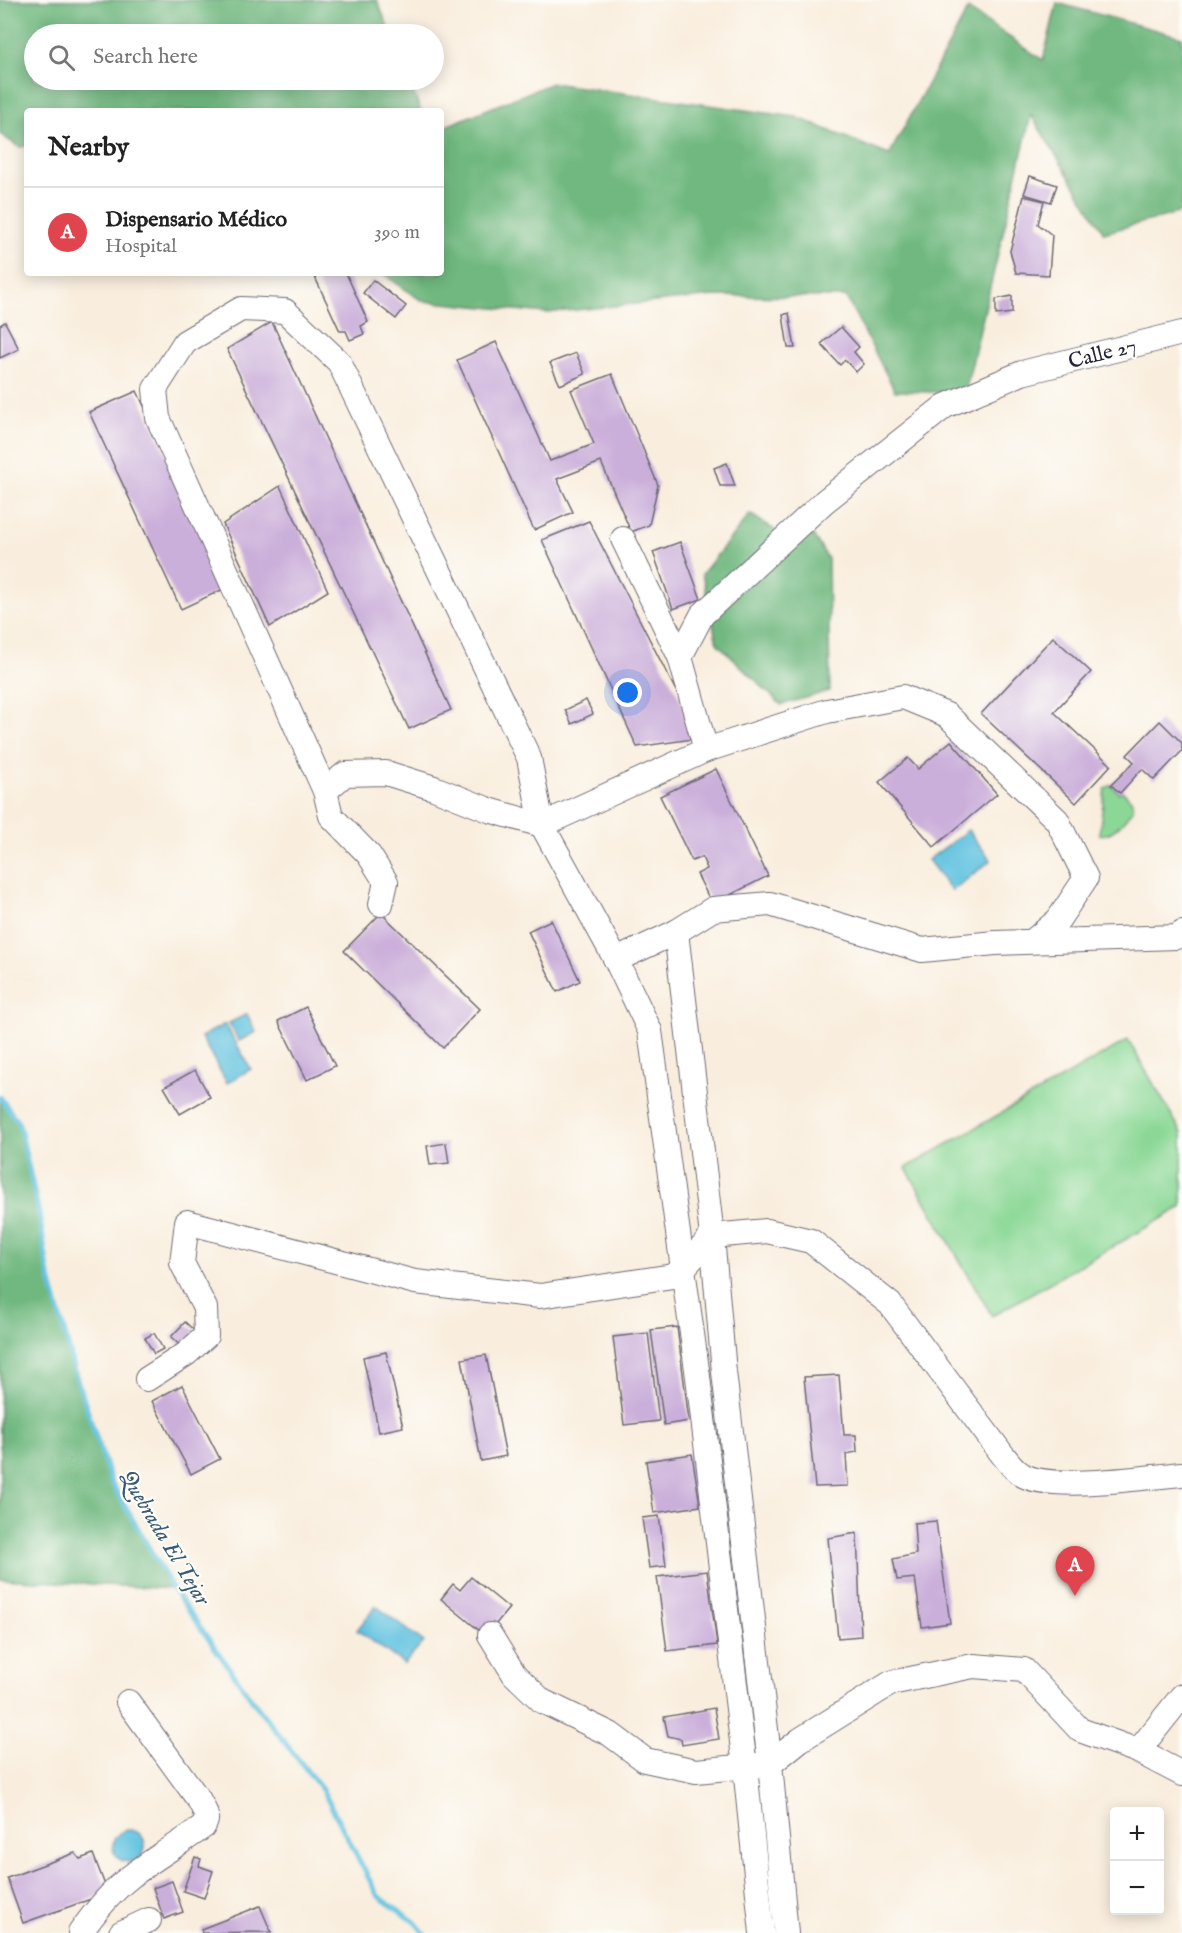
<!DOCTYPE html>
<html lang="en">
<head>
<meta charset="utf-8">
<style>
  body { margin:0; font-family:"IM FELL English",serif; background:#f6f6f6; color:#222 }
  .controls { position:absolute; right:18px; bottom:18px; display:grid; overflow:hidden; border-radius:6px; box-shadow:0 3px 15px #0003 }
  .controls button { width:54px; height:54px; display:grid; place-items:center; padding:0; border:0; border-bottom:2px solid #e0e0e0; background:#fff; color:#222; font:30px sans-serif }
  .you { position:absolute; left:628px; top:693px; width:21px; height:21px; margin:-15px; border:4px solid #fff; border-radius:50%; background:#1a73e8; box-shadow:0 0 0 9px #1a73e833 }
  .badge { display:grid; place-items:center; width:39px; height:39px; border-radius:50%; background:#1f6fb2; color:#fff; font-size:20px; font-weight:700 }
  .pin { position:absolute; translate:-50% -50px; filter:drop-shadow(0 2px 3px #0008) }
  .pin::after { content:''; position:absolute; top:32px; width:21px; height:18px; background:inherit; clip-path:polygon(0 0,100% 0,50% 100%) }
  .list { margin:0; padding:0; list-style:none }
  h2 { display:flex; justify-content:space-between; align-items:center; height:78px; margin:0; padding:0 24px; font-size:26px }
  h2 small { font-size:20px; font-weight:400; color:#767676 }
  .list li { display:grid; grid-template-columns:39px 1fr auto; gap:18px; align-items:center; box-sizing:border-box; height:90px; padding:0 24px; border-top:2px solid #e0e0e0 }
  .list b { display:block; font-size:22px; white-space:nowrap }
  .list p { margin:0; font-size:20px; white-space:nowrap; color:#767676 }
  .list em { font-size:20px; font-style:normal; color:#767676 }
  .icon { flex:none; width:33px; height:33px; fill:none; stroke:currentColor; stroke-width:2; stroke-linecap:round; stroke-linejoin:round }
  .map { position:relative; flex:none; width:1182px; height:1933px; overflow:hidden }
  .search { position:absolute; background:#fff; box-shadow:0 3px 15px #0003; left:24px; top:24px; width:420px; height:66px; display:flex; align-items:center; gap:15px; box-sizing:border-box; padding:0 21px; border-radius:33px; color:#767676; font-size:22px }
  .panel { position:absolute; background:#fff; box-shadow:0 3px 15px #0003; left:24px; top:108px; width:420px; height:168px; border-radius:6px }
  .map>svg:first-child { display:block }
  .green { fill:#8bd896; stroke:#567d68; stroke-width:1.5 }
  .forest { fill:#70b87f; stroke:#496d5d; stroke-width:1.5 }
  .water { fill:#62c3e0; stroke:#42728e; stroke-width:1.5 }
  .lines { fill:none; stroke-linecap:round; stroke-linejoin:round }
  .stream { stroke:#62c3e0; stroke-width:5 }
  .building { fill:#caafda }
  .minor-casing { stroke:#6d6974; stroke-width:26 }
  .minor { stroke:#fff; stroke-width:24 }
  .labels { text-anchor:middle; stroke-width:4.5; stroke-linejoin:round; paint-order:stroke }
  .street-label { font-size:21px; fill:#22223b; stroke:#fdfcf7 }
  .water-label { font-size:22px; font-style:italic; fill:#385a75; stroke:#fdfcf7 }
</style>
</head>
<body>
<div class="map">
<svg width="1182" height="1933" viewBox="0 0 1182 1933">
  <rect width="100%" height="100%" fill="#fdfcf7"/>
  <filter id="ink" filterUnits="userSpaceOnUse"><feTurbulence type="fractalNoise" baseFrequency=".0167" numOctaves="2"/><feDisplacementMap in="SourceGraphic" scale="12" xChannelSelector="R" yChannelSelector="G"/><feConvolveMatrix kernelMatrix="1 2 1 2 8 2 1 2 1" color-interpolation-filters="sRGB"/></filter>
  <filter id="wash" filterUnits="userSpaceOnUse"><feTurbulence type="fractalNoise" baseFrequency=".008" numOctaves="4" result="noise"/><feDisplacementMap in="SourceGraphic" scale="24" xChannelSelector="R" yChannelSelector="G"/><feGaussianBlur stdDeviation="1.35" result="paint"/><feColorMatrix in="noise" values="0 0 0 0 0 0 0 0 0 0 0 0 0 0 0 0 0 1.4 0 .05"/><feComposite in="paint" operator="in"/></filter>
  <g filter="url(#wash)">
    <rect width="100%" height="100%" fill="#f9eede"/>
    <!-- green -->
    <g class="green">
      <path d="M1111,785L1119,793L1122,791L1132,801L1133,810C1124,819 1113,838 1099,834L1105,789Z"/>
      <polygon points="1128,1040 1182,1133 1182,1207 992,1316 906,1168"/>
    </g>
    <!-- forest -->
    <g class="forest">
      <polygon points="0,0 377,0 391,34 34,34 34,80 408,80 421,111 27,111 27,146 19,147 0,134"/>
      <polygon points="1057,3 1182,37 1182,212 1104,233 1031,115 965,393 895,391 846,297 714,296 546,313 422,301 382,273 441,273 441,128 552,83 796,117 889,155 968,9 1043,60"/>
      <polygon points="750,514 788,539 807,525 828,559 830,691 781,705 717,643 702,574"/>
      <polygon points="0,1097 19,1124 39,1214 48,1271 77,1379 111,1482 173,1589 0,1579"/>
    </g>
    <!-- water -->
    <g class="water">
      <polygon points="968,830 991,860 952,891 928,860"/>
      <polygon points="247,1014 256,1032 239,1041 229,1023"/>
      <polygon points="225,1024 251,1069 227,1083 201,1037"/>
      <polygon points="376,1606 424,1642 404,1664 357,1630"/>
      <circle cx="129" cy="1846" r="16"/>
    </g>
    <g class="lines">
      <!-- stream -->
      <polyline class="stream" points="0,1097 19,1124 39,1214 48,1271 77,1379 111,1482 173,1589 255,1704 323,1791 378,1896 415,1922 424,1933"/>
    </g>
    <g id="blocks">
      <!-- building -->
      <g class="building">
        <polygon points="1030,176 1057,185 1051,202 1024,194"/>
        <polygon points="1024,196 1044,201 1038,224 1052,235 1049,275 1016,273 1010,251"/>
        <polygon points="313,273 346,273 368,322 361,326 364,334 350,340 346,331 340,331"/>
        <polygon points="373,280 406,306 396,319 363,293"/>
        <polygon points="1012,296 1012,313 996,315 996,299"/>
        <polygon points="789,313 795,348 788,348 783,315"/>
        <polygon points="5,322 19,349 0,358 0,325"/>
        <polygon points="272,322 451,710 409,729 227,349"/>
        <polygon points="841,327 859,347 854,352 864,364 856,372 845,360 840,365 821,344"/>
        <polygon points="496,342 550,461 594,444 571,390 612,374 658,485 649,525 631,532 601,462 557,479 573,512 534,530 457,360"/>
        <polygon points="576,353 585,374 560,385 550,363"/>
        <polygon points="137,391 228,587 181,609 89,412"/>
        <polygon points="727,463 735,486 720,486 714,468"/>
        <polygon points="280,486 328,591 270,627 223,524"/>
        <polygon points="589,521 700,738 637,747 542,540"/>
        <polygon points="680,542 701,599 673,609 653,552"/>
        <polygon points="1053,637 1091,672 1054,712 1111,765 1076,803 981,714"/>
        <polygon points="586,700 593,714 572,724 565,710"/>
        <polygon points="1160,721 1182,743 1182,751 1154,780 1142,769 1120,793 1111,785 1134,762 1127,755"/>
        <polygon points="951,741 997,794 934,847 879,782 908,758 918,769"/>
        <polygon points="716,769 768,876 712,904 697,874 707,869 702,857 692,861 660,796"/>
        <polygon points="381,913 480,1009 443,1048 344,951"/>
        <polygon points="551,920 580,981 557,992 528,931"/>
        <polygon points="306,1007 335,1066 307,1080 278,1021"/>
        <polygon points="195,1070 210,1097 180,1114 164,1087"/>
        <polygon points="446,1143 449,1163 430,1165 427,1146"/>
        <polygon points="185,1322 199,1335 185,1350 171,1337"/>
        <polygon points="677,1327 689,1421 664,1425 651,1330"/>
        <polygon points="154,1333 163,1349 154,1354 145,1338"/>
        <polygon points="648,1333 659,1421 624,1425 613,1337"/>
        <polygon points="386,1352 403,1427 379,1432 363,1357"/>
        <polygon points="486,1355 506,1456 481,1461 462,1359"/>
        <polygon points="839,1375 844,1435 856,1435 857,1452 846,1454 848,1486 815,1487 804,1377"/>
        <polygon points="182,1385 220,1459 191,1474 152,1401"/>
        <polygon points="692,1454 700,1506 654,1513 646,1461"/>
        <polygon points="659,1516 666,1566 649,1568 642,1518"/>
        <polygon points="936,1521 950,1623 922,1627 915,1578 897,1580 893,1559 916,1554 914,1523"/>
        <polygon points="857,1533 861,1636 838,1638 828,1538"/>
        <polygon points="707,1571 717,1645 667,1651 657,1577"/>
        <polygon points="471,1577 509,1608 486,1636 441,1599 453,1584 460,1590"/>
        <polygon points="714,1708 719,1739 682,1745 681,1739 668,1736 664,1717"/>
        <polygon points="75,1853 80,1859 93,1854 108,1893 23,1923 7,1878"/>
        <polygon points="195,1857 201,1859 199,1866 213,1871 204,1898 183,1891"/>
        <polygon points="172,1881 183,1912 164,1919 153,1888"/>
        <polygon points="260,1906 271,1932 202,1933 201,1929"/>
      </g>
    </g>
  </g>
  <g filter="url(#ink)">
    <use href="#blocks" fill-opacity="0" stroke="#6d6974" stroke-width="1.5"/>
    <g class="lines">
      <defs>
        <g id="minor">
          <polyline points="623,539 680,657 706,750"/>
          <polyline points="680,657 702,615 825,501 945,406 1022,373 1182,333"/>
          <polyline points="325,791 345,774 386,773 434,788 489,810 542,825 706,750 827,711 903,697 947,715 1057,820 1086,878 1058,920 1033,941"/>
          <polyline points="381,904 386,882 369,855 331,816 325,791 158,418 155,389 185,342 241,309 285,311 339,362 529,758 542,825 616,960 650,1031 698,1377 745,1767 762,1933"/>
          <polyline points="676,932 712,1236 724,1372 770,1764 786,1933"/>
          <polyline points="616,960 676,932 713,909 770,904 922,950 995,943 1177,937 1182,933"/>
          <path d="M147,1379L186,1354L206,1336L205,1308L182,1263L187,1222L415,1282L540,1296L673,1276L682,1270L712,1236L767,1231L811,1241L890,1304L1002,1454C1007,1460 1014,1470 1021,1474C1047,1492 1148,1477 1182,1474"/>
          <polyline points="490,1635 514,1674 542,1701 610,1734 645,1760 696,1771 770,1764 800,1740 891,1683 973,1666 1024,1670 1080,1730 1138,1751 1182,1774"/>
          <polyline points="1138,1751 1182,1696"/>
          <path d="M80,1933C94,1913 111,1892 130,1877C153,1859 179,1844 203,1827C210,1817 204,1810 199,1800L128,1702"/>
          <polyline points="121,1933 149,1920"/>
        </g>
      </defs>
      <!-- minor casing -->
      <use href="#minor" class="minor-casing"/>
      <!-- minor -->
      <use href="#minor" class="minor"/>
    </g>
  </g>
  <g class="labels">
    <!-- street labels -->
    <g class="street-label">
      <text transform="translate(1102 353) rotate(-14)" y="7">Calle 27</text>
    </g>
    <!-- water labels -->
    <g class="water-label">
      <text transform="translate(166 1537) rotate(59)" y="8">Quebrada El Tejar</text>
    </g>
  </g>
</svg>
<div class="controls">
<button>+</button>
<button>−</button>
</div>
<div class="you"></div>
<div class="pin badge" style="left:1075px;top:1596px;background:#e0444e">A</div>
<div class="search"><svg class="icon" aria-label="search" viewBox="0 0 24 24"><circle cx="10" cy="10" r="6"/><path d="M15 15l6 6"/></svg>Search here</div>
<section class="panel">
<h2>Nearby<small></small></h2>
<ul class="list">
<li><span class="badge" style="background:#e0444e">A</span><div><b>Dispensario Médico</b><p>Hospital</p></div><em>390 m</em></li>
</ul>
</section>
</div>
</body>
</html>
